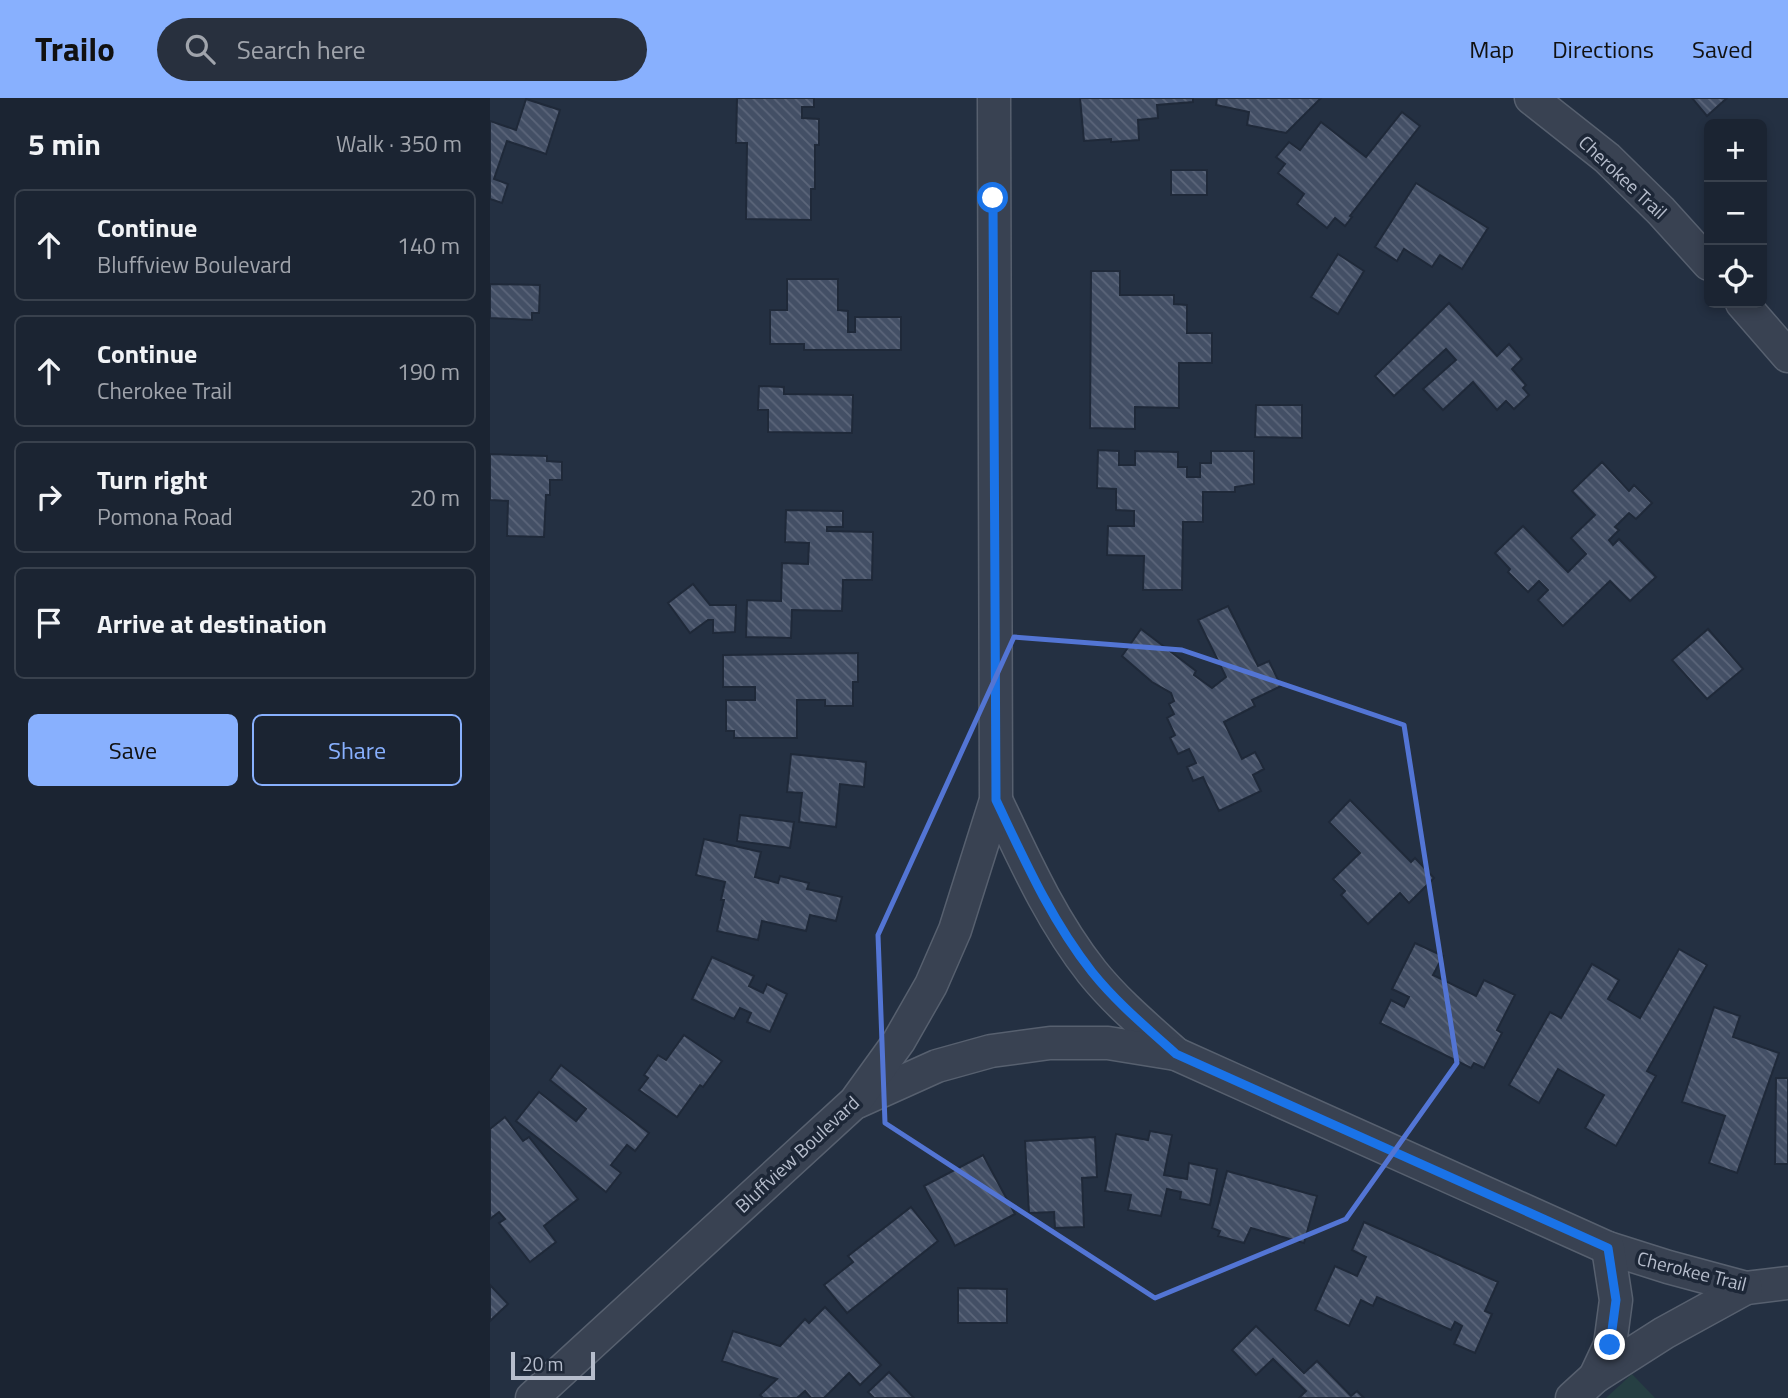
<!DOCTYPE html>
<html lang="en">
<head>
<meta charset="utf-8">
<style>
  body { margin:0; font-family:"Titillium Web",sans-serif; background:#28303e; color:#f1f3f6 }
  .controls { position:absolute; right:21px; top:21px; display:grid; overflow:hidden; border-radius:10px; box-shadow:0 4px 10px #0003 }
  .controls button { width:63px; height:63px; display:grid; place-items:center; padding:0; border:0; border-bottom:2px solid #39414d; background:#1b2432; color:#f1f3f6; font:35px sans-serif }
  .scale { position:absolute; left:21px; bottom:18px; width:84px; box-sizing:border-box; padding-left:7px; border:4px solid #b6bdcc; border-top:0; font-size:19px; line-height:24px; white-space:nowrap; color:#b6bdcc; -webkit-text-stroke:5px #1d2737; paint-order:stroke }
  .stop { position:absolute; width:21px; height:21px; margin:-16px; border:5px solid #1a73e8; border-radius:50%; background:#fff }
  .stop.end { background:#1a73e8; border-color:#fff; box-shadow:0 2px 7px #0008 }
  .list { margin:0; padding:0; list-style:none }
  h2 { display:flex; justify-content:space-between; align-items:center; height:91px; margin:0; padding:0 28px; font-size:30px }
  h2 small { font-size:23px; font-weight:400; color:#a0a4ac }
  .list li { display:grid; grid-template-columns:46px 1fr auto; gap:21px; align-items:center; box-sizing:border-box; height:112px; margin:0 14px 14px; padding:0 14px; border:2px solid #39414d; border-radius:10px }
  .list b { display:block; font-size:26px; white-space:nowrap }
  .list p { margin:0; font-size:23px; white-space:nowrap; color:#a0a4ac }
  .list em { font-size:23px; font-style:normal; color:#a0a4ac }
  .actions { display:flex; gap:14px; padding:21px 28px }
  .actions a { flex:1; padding:16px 0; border:2px solid #88b0fe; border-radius:10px; text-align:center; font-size:24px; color:#88b0fe }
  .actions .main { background:#88b0fe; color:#111 }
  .icon { flex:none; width:38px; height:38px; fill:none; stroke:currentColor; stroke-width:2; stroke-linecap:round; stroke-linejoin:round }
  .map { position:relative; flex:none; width:1298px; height:1300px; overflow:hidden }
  header { display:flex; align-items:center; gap:42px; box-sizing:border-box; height:98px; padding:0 35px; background:#88b0fe; color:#111 }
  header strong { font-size:33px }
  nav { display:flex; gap:38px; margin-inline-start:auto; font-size:24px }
  .search { width:490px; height:63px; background:#28303e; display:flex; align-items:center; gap:18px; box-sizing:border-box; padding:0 24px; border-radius:38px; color:#a0a4ac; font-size:26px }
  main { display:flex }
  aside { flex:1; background:#1b2432 }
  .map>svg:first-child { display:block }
  .green { fill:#263f43 }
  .building { fill:url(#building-back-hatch); stroke:#1f2939; stroke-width:2 }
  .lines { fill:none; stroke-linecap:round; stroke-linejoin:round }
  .street-casing { stroke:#57606f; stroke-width:35 }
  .street { stroke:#394252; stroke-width:32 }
  .route { stroke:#1a73e8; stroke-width:9 }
  .marked { fill:none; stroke:#5375d4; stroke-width:5; stroke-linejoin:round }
  .labels { text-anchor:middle; stroke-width:7; stroke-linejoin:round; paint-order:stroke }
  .street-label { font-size:19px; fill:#b6bdcc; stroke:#1d2737 }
</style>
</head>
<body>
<header>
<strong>Trailo</strong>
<div class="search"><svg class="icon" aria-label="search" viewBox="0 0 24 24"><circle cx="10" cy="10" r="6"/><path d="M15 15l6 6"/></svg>Search here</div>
<nav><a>Map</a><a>Directions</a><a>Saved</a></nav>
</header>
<main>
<aside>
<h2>5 min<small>Walk · 350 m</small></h2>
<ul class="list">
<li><svg class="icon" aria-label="ahead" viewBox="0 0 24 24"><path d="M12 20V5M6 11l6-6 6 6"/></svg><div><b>Continue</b><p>Bluffview Boulevard</p></div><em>140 m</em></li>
<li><svg class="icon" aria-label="ahead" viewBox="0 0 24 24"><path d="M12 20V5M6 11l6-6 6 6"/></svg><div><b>Continue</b><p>Cherokee Trail</p></div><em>190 m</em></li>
<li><svg class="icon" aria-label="right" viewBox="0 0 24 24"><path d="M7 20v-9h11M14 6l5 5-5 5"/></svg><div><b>Turn right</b><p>Pomona Road</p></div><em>20 m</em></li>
<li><svg class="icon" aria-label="arrive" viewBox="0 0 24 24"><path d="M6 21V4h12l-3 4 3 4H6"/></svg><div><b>Arrive at destination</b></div></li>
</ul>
<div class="actions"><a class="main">Save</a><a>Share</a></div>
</aside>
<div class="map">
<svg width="1298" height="1300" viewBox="0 0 1298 1300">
  <defs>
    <pattern id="building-back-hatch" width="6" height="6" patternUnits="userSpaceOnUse" patternTransform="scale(1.75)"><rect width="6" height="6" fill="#434f65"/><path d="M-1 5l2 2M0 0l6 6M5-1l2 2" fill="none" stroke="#5c667a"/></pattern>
  </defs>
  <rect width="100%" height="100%" fill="#243042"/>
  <!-- green -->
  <polygon class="green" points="1142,1276 1165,1300 1116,1300"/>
  <!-- building -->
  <g class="building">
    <polygon points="247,0 324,0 324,9 312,9 312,20 329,21 329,47 325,47 325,91 321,91 321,122 256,121 257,45 246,45"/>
    <polygon points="590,0 703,0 703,4 667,7 668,20 648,22 649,42 621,44 621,41 594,43"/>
    <polygon points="727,0 831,0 796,35 757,27 759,14 726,7"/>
    <polygon points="1202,0 1237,0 1217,18"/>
    <polygon points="36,1 70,12 56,56 17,43 4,81 18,86 12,105 0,101 0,23 26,32"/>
    <polygon points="912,14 930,28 860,118 862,119 855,128 845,120 837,130 807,106 814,96 788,75 795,66 786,59 799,44 810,52 831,24 876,59"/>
    <rect x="681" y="72" width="36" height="25"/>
    <polygon points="926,85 998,130 972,171 950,157 942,169 914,151 907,163 885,149"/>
    <polygon points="848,156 874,173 848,216 821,199"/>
    <polygon points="601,173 630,173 630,197 684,197 684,206 697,207 697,235 722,235 722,265 689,265 689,310 645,309 645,331 600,330"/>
    <polygon points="297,181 348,181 348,212 358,213 358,234 365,234 365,219 411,219 411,252 314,252 314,246 280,246 280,212 297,212"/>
    <polygon points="0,186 50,187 49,215 42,215 42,222 0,220"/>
    <polygon points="959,205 1007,258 1019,246 1032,261 1022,271 1036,287 1033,290 1039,297 1024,311 1016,303 1007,312 983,284 953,312 933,291 966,262 956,251 904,298 885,278"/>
    <polygon points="269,288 294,289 294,296 363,297 362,335 278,334 278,312 268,312"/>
    <polygon points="766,307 812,307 812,340 765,339"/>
    <polygon points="608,352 629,353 629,367 645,367 645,353 688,354 688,369 697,369 697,379 710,379 710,365 721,365 721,353 764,353 764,386 745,389 745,394 713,394 713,424 693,424 692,492 653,492 654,458 617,457 618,428 644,428 644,413 626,412 626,391 607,390"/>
    <polygon points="0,356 57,358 57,363 72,364 72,382 60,382 60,397 56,397 54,439 17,438 18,403 0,402"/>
    <polygon points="1112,364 1139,393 1144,387 1162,405 1146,421 1139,415 1125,429 1129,432 1119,442 1123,447 1129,441 1166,479 1140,503 1120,483 1073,528 1048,502 1058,492 1049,483 1038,494 1018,474 1020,471 1005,455 1033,428 1078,474 1096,456 1081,440 1105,417 1082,393"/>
    <polygon points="296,412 353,413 353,429 337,429 337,433 383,434 382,482 353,482 352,513 302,512 301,540 256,539 257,502 291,503 292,465 318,466 319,445 295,444"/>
    <polygon points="203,486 220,507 246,507 245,534 223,535 223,522 218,522 200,535 178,505"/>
    <polygon points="738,508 768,568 779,563 791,588 762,602 765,608 734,624 752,661 765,654 774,671 763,677 771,693 729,713 713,679 703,683 697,669 706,665 699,651 688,656 680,640 685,637 677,620 684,616 679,606 684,603 681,595 662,584 632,558 651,531 706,573 704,577 722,590 736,579 708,522"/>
    <polygon points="1218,531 1253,571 1217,601 1182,562"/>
    <polygon points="368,555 368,584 363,584 363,608 335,608 335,602 307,602 307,640 244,640 244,633 236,633 236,602 265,602 265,589 233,589 233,557"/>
    <polygon points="301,656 376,664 374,689 350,686 346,729 309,724 312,695 297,694"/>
    <polygon points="860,702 921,764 925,760 944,780 919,805 910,795 878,826 851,797 855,793 843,781 870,755 839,724"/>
    <polygon points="250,717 304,724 300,750 247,743"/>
    <polygon points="214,741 271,754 265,779 288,785 290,778 319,785 317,791 352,799 346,823 320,817 316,833 272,823 268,842 227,833 234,802 231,802 235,784 206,777"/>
    <polygon points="925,845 953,858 943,877 986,898 994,882 1025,897 1007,932 1012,935 994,970 984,965 981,970 890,925 901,902 914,909 919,899 902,891"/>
    <polygon points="1189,851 1217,867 1157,973 1166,978 1126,1048 1095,1030 1114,997 1068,971 1049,1005 1019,987 1060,914 1071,920 1102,866 1129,882 1118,901 1150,920"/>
    <polygon points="222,859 264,878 259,888 273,895 277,886 297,896 280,934 257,924 261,915 250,910 244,921 202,901"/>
    <polygon points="1224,909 1250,918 1243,939 1289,955 1247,1075 1219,1065 1235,1018 1192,1004"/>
    <polygon points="194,937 232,963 213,989 210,987 187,1019 149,992 158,980 154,977 168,957 176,962"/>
    <polygon points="71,967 159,1035 145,1053 137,1047 121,1067 131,1075 116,1094 26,1023 49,994 86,1023 96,1011 60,982"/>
    <polygon points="1286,980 1298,980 1298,1066 1285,1066"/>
    <polygon points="15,1019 33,1043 39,1039 88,1101 54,1128 66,1144 40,1164 9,1125 15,1121 9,1114 0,1121 0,1031"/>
    <polygon points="660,1033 682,1037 674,1077 697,1081 699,1065 727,1071 720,1107 690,1101 691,1094 677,1091 671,1118 638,1112 641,1097 615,1093 626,1036 658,1042"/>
    <polygon points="605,1039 607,1079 592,1080 594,1129 565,1130 564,1114 539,1115 535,1043"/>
    <polygon points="493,1057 525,1116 465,1148 434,1088"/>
    <polygon points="737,1073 827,1098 814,1145 761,1130 754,1145 728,1138 730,1133 722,1130"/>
    <polygon points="421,1109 448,1143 357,1215 334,1187 363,1164 358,1158"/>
    <polygon points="874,1124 1008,1184 995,1213 1002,1216 985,1255 964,1246 972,1228 965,1224 961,1232 887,1199 883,1208 871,1202 859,1228 825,1212 845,1168 867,1178 876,1159 862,1152"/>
    <polygon points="0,1187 18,1206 0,1223"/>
    <polygon points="468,1190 517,1191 517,1225 468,1225"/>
    <polygon points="335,1209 391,1267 370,1287 359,1275 334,1300 321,1300 315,1293 307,1300 273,1300 270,1297 287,1281 232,1263 243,1233 290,1248 315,1221 319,1225"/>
    <polygon points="766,1228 814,1275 827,1263 861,1298 867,1293 874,1300 809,1300 816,1293 783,1261 766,1277 742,1252"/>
    <polygon points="399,1274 424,1300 384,1300 378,1294"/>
  </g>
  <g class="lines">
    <defs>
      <g id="street">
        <polyline points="1041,0 1117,60 1171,113 1219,166"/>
        <polyline points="1252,205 1298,258"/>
        <path d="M506,702C534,761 561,822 602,874C626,904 657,930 686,956"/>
        <polyline points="367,1004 447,968 501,953 560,945 618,945 686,956 1118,1150 1178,1169 1256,1190 1298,1185"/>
        <polyline points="1105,1279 1120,1247 1126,1202 1118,1150"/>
        <polyline points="42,1300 365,1004 409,943 441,887 465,832 506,702 504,0"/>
        <polyline points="1082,1300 1105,1279 1174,1235 1256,1190"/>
      </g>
    </defs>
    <!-- street casing -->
    <use href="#street" class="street-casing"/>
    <!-- street -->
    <use href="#street" class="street"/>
  </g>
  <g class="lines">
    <!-- route -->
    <path class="route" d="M503,100L506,702C534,761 561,822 602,874C626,904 657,930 686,956L1118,1150L1126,1202L1120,1247"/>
  </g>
  <!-- marked area -->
  <path class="marked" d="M524,539L692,552L914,627L967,965L856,1121L665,1200L395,1025L388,837Z"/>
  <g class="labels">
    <!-- street labels -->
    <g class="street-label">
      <text transform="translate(1133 79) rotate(43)" y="7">Cherokee Trail</text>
      <text transform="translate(307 1056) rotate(-43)" y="7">Bluffview Boulevard</text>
      <text transform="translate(1202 1173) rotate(14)" y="7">Cherokee Trail</text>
    </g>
  </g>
</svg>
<div class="controls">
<button>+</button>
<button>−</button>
<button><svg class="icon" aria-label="locate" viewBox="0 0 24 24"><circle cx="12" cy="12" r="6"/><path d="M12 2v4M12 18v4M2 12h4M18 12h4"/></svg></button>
</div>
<div class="scale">20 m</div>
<div class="stop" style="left:503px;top:100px"></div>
<div class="stop end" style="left:1120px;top:1247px"></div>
</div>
</main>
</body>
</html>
